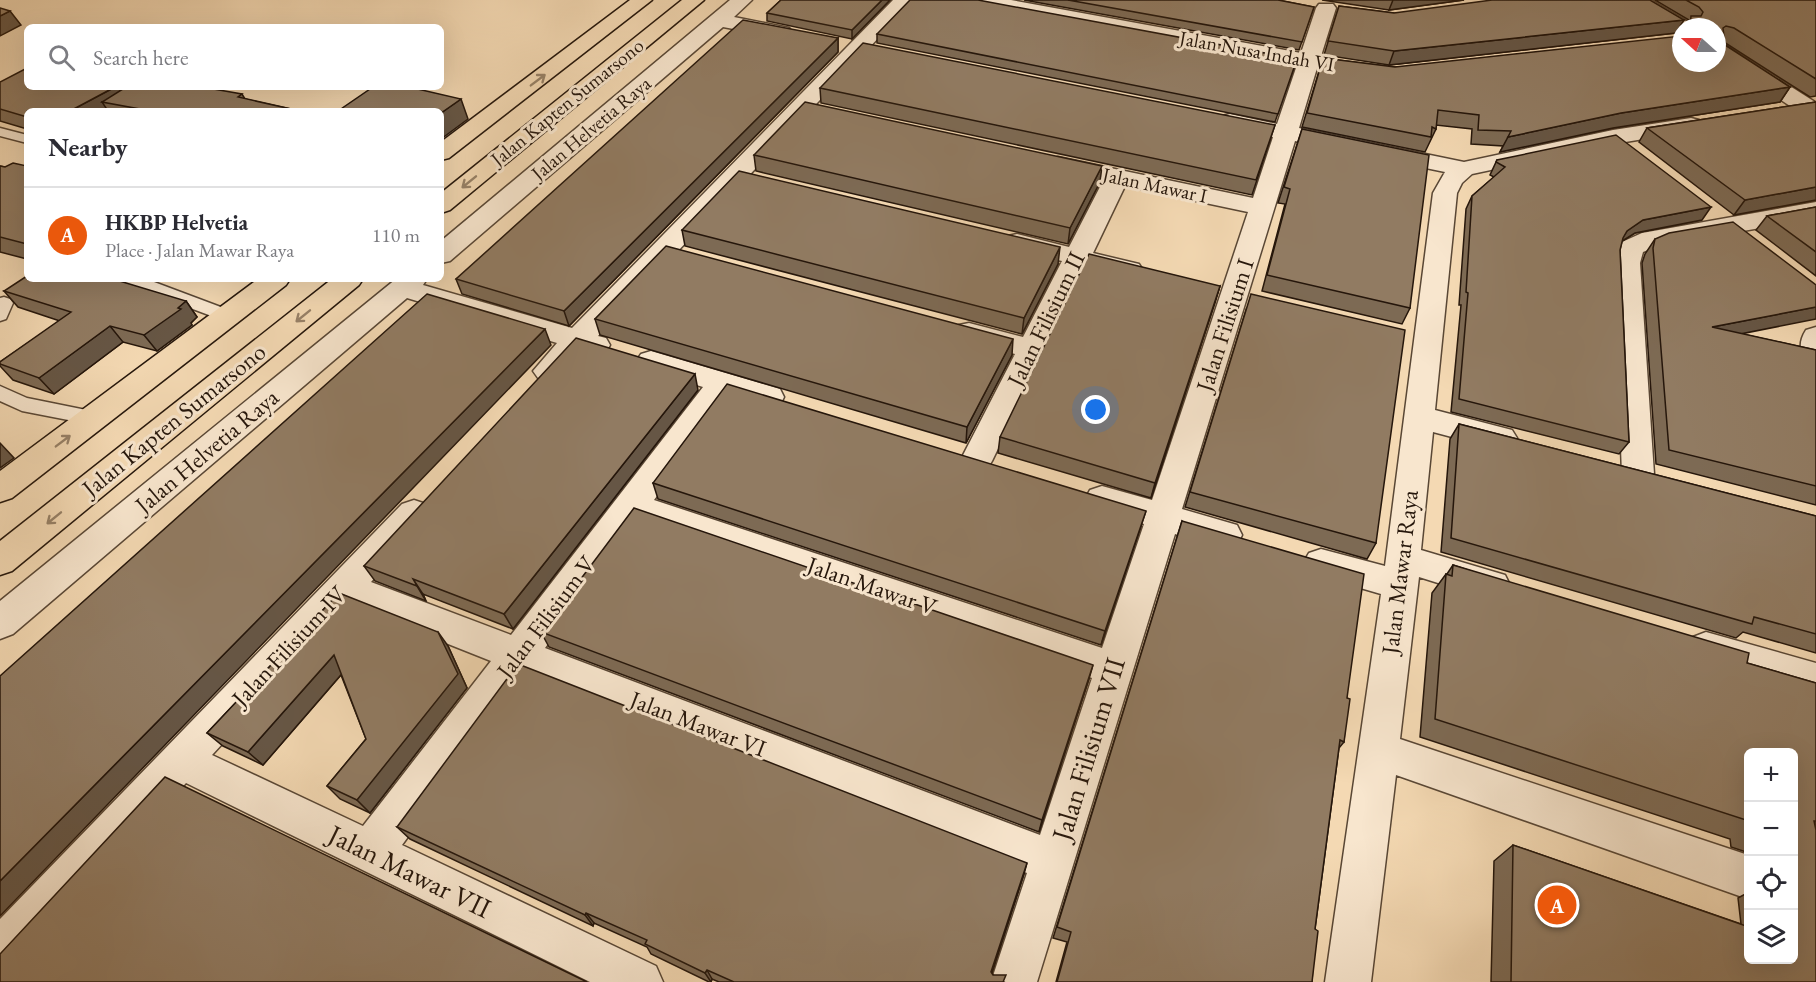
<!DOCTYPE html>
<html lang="en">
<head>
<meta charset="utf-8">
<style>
  body { margin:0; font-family:"EB Garamond",serif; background:#f7f7f7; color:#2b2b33 }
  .controls { position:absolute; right:18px; bottom:18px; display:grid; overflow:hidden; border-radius:9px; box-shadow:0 6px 24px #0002 }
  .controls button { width:54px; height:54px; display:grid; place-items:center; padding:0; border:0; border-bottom:2px solid #e1e1e2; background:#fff; color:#2b2b33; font:30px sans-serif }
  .compass { position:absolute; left:1672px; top:18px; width:54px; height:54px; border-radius:50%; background:#fff; box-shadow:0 6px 24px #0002; rotate:291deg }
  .you { position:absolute; left:1096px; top:410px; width:21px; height:21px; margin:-15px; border:4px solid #fff; border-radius:50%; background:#1a73e8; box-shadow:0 0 0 9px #1a73e833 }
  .badge { display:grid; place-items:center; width:39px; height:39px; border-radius:50%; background:#ea580c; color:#fff; font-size:20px; font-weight:700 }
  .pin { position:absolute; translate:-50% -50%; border:3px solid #fff; box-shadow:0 2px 6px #0006 }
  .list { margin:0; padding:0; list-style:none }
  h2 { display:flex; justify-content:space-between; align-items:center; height:78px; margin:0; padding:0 24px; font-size:26px }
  h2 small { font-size:20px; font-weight:400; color:#7c7c81 }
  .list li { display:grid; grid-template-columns:39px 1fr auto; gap:18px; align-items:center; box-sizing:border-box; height:96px; padding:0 24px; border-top:2px solid #e1e1e2 }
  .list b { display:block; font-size:22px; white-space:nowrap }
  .list p { margin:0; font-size:20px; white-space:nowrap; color:#7c7c81 }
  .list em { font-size:20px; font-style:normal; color:#7c7c81 }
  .icon { flex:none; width:33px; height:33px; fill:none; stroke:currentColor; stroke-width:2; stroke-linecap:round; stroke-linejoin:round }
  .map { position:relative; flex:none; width:1816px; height:982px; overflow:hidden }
  .search { position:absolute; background:#fff; box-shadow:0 6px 24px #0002; left:24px; top:24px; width:420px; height:66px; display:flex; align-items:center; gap:15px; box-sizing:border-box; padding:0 21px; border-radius:9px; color:#7c7c81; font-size:22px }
  .panel { position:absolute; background:#fff; box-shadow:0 6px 24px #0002; left:24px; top:108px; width:420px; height:174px; border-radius:9px }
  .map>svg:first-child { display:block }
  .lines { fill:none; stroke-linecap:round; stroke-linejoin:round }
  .service-casing { stroke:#594735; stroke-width:3 }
  .minor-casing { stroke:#594735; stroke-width:3 }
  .trunk-casing { stroke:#25160b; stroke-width:3 }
  .service { fill:#f8e6ce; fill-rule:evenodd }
  .minor { fill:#f8e6ce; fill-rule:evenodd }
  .trunk { fill:#f4d9b3; fill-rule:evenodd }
  .wall { fill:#7d6a54; stroke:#25160b; stroke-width:1.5 }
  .shaded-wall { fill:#665645; stroke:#25160b; stroke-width:1.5 }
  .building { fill:#917b62; stroke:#25160b; stroke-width:1.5 }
  .oneway { stroke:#978167 }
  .labels { text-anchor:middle; stroke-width:6; stroke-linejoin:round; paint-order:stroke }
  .far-street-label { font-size:20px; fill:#25160b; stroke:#f8e6ce }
  .street-label { font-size:24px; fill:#25160b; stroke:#f8e6ce }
  .near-street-label { font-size:28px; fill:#25160b; stroke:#f8e6ce }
</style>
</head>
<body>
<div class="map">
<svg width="1816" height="982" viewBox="0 0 1816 982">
  <rect width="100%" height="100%" fill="#f4d9b3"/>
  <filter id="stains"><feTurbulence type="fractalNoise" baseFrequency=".00333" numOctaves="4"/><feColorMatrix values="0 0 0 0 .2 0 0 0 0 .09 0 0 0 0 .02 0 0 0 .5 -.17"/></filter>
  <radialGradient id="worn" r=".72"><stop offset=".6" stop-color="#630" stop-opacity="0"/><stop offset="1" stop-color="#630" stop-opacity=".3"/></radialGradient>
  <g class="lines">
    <defs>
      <g id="service">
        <polygon points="0,128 27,135 27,143 0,136"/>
        <polygon points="121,279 146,279 234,312 237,316 234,320 222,320 124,283"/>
        <polygon points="4,297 10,299 13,303 6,319 0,321 0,298"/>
        <polygon points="0,386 27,398 101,413 104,418 101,423 94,425 22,411 0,401"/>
      </g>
      <g id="minor">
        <polygon points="730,0 752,0 734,17 789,28 792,32 789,36 782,38 723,27 450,261 441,263 441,241"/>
        <path d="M893,0H914L598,336L606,338L610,345L606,352L596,355L584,351C570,366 560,385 538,378L533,371L557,343L407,298L13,634L0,639V601L396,279H427L423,285L572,328Z"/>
        <path d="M969,0H1011L1301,53L1316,8L1319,4H1333L1336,8L1321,56L1335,60L1339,64L1335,68L1328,70L1317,68L1299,128L1464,162L1613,130L1691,118L1699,120L1702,125L1699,130L1613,144L1472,174L1462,183L1457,193L1435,410L1512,430L1517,438L1512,446L1501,450L1433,432L1421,550L1505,575L1510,585L1505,595L1492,600L1419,577L1400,739L1748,855V899L1396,775L1371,982H1325L1381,594L1309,573L1303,563L1309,553L1321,549L1385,566L1433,193L1445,172L1295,141L1182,509L1237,525L1242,535L1237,545L1225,549L1175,534L1037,982H991L1027,873L526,675L402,845L656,966L663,982H590L186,783L16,968L0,975V919L402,504L414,500L426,504L431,513L426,522L371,582L511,635L703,387L641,368L636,361L641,354L651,351L780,389L784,397L780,405L769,408L730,396L654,500L1102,648L1144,524L1090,508L1085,499L1090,490L1102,486L1152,500L1248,212L1125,186L1093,253L1139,264L1143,270L1139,276L1130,278L1086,267L992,461L987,469L976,473L965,469L960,461L1015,354L959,339L955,332L959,325L969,323L1023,337L1062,261L1008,248L1004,242L1008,236L1017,234L1069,247L1103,181L1050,169L1046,164L1050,159L1058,157L1253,198L1273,137L1222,126L1219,121L1222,116L1230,114L1277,124L1297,65L979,6L972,4ZM638,521L1092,678L1040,835L545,648ZM350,605L491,661L363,826L212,755Z"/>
        <polygon points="1627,0 1651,0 1690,23 1693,27 1681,27 1681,33 1676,31 1630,4"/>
        <polygon points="1717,42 1724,44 1815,102 1815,112 1807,114 1799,112 1717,57"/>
        <polygon points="1816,202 1816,218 1658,246 1643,252 1640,263 1654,474 1650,483 1638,486 1626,483 1622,474 1614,263 1622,242 1642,233"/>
        <path d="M1816,327V364L1806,361C1799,350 1799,341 1806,330Z"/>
        <polygon points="1706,632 1816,663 1816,697 1693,659 1687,648 1693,637"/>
      </g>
      <g id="trunk">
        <polygon points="630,0 652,0 449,158 441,160 441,142"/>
        <polygon points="682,0 704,0 450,210 441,213 441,193"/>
        <polygon points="258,279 290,279 286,285 12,498 0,502 0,471"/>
        <polygon points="332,279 363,279 359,285 12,571 0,575 0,541"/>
      </g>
    </defs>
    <!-- service casing -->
    <use href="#service" class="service-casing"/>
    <!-- minor casing -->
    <use href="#minor" class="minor-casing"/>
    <!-- trunk casing -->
    <use href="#trunk" class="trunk-casing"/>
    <!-- service -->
    <use href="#service" class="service"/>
    <!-- minor -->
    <use href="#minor" class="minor"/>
    <!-- trunk -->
    <use href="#trunk" class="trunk"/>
  </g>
  <!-- wall -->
  <g class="wall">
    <polygon points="781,0 890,0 852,39 767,21 767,13"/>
    <polygon points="1024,0 1278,0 1314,7 1299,50"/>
    <polygon points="1322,0 1464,0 1389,10"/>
    <polygon points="1655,0 1816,0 1816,96 1810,97 1724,42 1725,45 1790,87 1780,102 1613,128 1500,152 1503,146 1471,144 1472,129 1436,125 1436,129 1425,152 1302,127 1323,58 1395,67 1681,63 1717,27 1685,27 1689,20"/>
    <polygon points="1339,6 1394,13 1676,33 1389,65 1324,55"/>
    <polygon points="877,34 1297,59 1275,122 877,43"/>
    <polygon points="838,38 838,52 569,326 462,294 456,279"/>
    <polygon points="0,82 121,91 242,94 245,99 300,111 27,111 27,129 0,121"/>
    <polygon points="820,88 1275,125 1252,195 821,103"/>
    <polygon points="1816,102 1816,200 1734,215 1639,142 1647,128"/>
    <polygon points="1302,129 1410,308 1402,324 1262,291 1285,204 1278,203"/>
    <polygon points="754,155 1100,182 1068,244 756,171"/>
    <polygon points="1497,160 1702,220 1635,233 1622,241 1620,250 1629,442 1619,454 1451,412 1461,305 1459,305 1466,209 1472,196 1494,177 1490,175"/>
    <polygon points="0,166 5,167 27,166 27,259 0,252"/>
    <polygon points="1816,207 1816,276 1756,230 1767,216"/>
    <polygon points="682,230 1058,264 1022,334 685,246"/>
    <polygon points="1655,239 1742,334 1816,350 1816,505 1656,464 1642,263 1645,254"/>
    <polygon points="1220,286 1151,498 998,453 1000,437"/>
    <polygon points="4,291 186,301 197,317 191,323 192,325 157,351 123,342 54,394 13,380 0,366 0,362 60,321 18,307"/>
    <polygon points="1246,310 1376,543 1367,559 1185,507"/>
    <polygon points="595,319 1012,355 966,443 600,335"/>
    <polygon points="698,390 513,629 423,594 426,601 375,581 364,566"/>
    <polygon points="1459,424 1816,516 1816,653 1743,632 1736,638 1441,552 1450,439"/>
    <polygon points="653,483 1141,526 1101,645 658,499"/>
    <polygon points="1182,521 1347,698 1344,742 1339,748 1315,929 1312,982 1056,982 1067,942 1053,938"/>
    <polygon points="1453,565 1747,663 1816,683 1816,982 1491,982 1494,861 1513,845 1741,924 1738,898 1749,892 1749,960 1794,960 1794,753 1749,753 1749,853 1731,847 1730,839 1420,737 1432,593 1446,574 1447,574"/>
    <polygon points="339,593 448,646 467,688 370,813 340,799 327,786 366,739 341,675 263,765 223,746 207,733"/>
    <polygon points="541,632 1089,679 1039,832 549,647"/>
    <polygon points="397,827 1024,874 992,973 993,975 1004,982 719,982 712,979 711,982 709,982 651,954 647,947 594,923 593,926 410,839"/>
  </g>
  <!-- shaded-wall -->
  <g class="shaded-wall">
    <polygon points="882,0 890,0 852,39 852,30"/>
    <polygon points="1393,0 1464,0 1389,10"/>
    <polygon points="10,11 21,25 0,36 0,16"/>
    <polygon points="1684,20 1676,33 1389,65 1394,51"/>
    <polygon points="838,38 838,52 569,326 564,311"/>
    <polygon points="115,87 118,87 127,101 102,102 108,111 70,111"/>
    <polygon points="1790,87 1780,102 1613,128 1500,152 1508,137 1621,113"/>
    <polygon points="461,99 468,119 441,139 441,113"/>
    <polygon points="1102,166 1100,182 1068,244 1070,228"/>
    <polygon points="1816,187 1816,200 1734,215 1745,200"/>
    <polygon points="1711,207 1702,220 1635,233 1619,243 1627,231 1643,220"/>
    <polygon points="1060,247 1058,264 1022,334 1024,318"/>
    <polygon points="1220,286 1215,303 1151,498 1155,483"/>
    <polygon points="186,301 197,317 191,323 192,325 157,351 144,335"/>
    <polygon points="1816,307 1816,319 1700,342 1712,327"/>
    <polygon points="110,326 123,342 54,394 39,378"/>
    <polygon points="545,329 551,345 0,916 0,881"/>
    <polygon points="1013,339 1012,355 966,443 967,427"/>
    <polygon points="695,374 698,390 513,629 504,614"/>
    <polygon points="0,443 14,458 0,468"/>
    <polygon points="1146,511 1141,526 1101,645 1105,631"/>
    <polygon points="413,579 423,594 426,601 417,586"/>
    <polygon points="438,632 448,646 467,688 370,813 357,800"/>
    <polygon points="334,655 346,669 263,765 248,752"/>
    <polygon points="1093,665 1089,679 1039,832 1042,820"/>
    <polygon points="1027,863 1024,874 989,981 991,972"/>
    <polygon points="586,913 594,923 593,926 585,915"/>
    <polygon points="707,970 712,979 711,982 705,973"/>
  </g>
  <!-- building -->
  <g class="building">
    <polygon points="781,0 882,0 852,30 767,13"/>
    <polygon points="910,0 978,0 1297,59 1278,114 877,34"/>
    <polygon points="1068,0 1278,0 1314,7 1302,42"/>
    <polygon points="1492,0 1650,0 1684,20 1394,51 1328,41 1339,6 1394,13"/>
    <polygon points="1686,0 1816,0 1816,79 1734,28 1726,26 1723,28 1725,45 1790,87 1621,113 1508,137 1511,131 1478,130 1479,115 1438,110 1436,129 1432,127 1431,137 1307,113 1323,58 1395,67 1681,36 1681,63 1717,63 1717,27 1690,27 1691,16 1701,16 1703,12 1699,7"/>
    <polygon points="0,8 10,11 0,16"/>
    <polygon points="743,20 838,38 564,311 456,279"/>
    <polygon points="863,43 1275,125 1256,180 820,88"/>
    <polygon points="27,68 27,87 115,87 70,111 27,111 27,117 0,109 0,82"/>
    <polygon points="126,87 202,87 242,94 238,97 300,111 151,111 102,102"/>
    <polygon points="373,87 409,87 461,99 441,113 441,111 338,111"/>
    <polygon points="805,102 1102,166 1070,228 754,155"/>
    <polygon points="1816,102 1816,187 1745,200 1647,128"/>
    <polygon points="1302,129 1429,155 1410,308 1267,275 1290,189 1284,187"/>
    <polygon points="1616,135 1711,207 1643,220 1627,231 1623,238 1620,250 1629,442 1459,399 1468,293 1466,292 1472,196 1505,167 1496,162 1497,160"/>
    <polygon points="13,163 27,166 27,244 0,237 0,166 5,167"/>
    <polygon points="739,171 1060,247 1024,318 682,230"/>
    <polygon points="1816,207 1816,252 1767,216"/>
    <polygon points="1733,222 1816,285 1816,307 1712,327 1816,350 1816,486 1669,450 1653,248 1655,239 1669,233"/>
    <polygon points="666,246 1013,339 967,427 595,319"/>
    <polygon points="1089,254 1220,286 1155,483 1000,437"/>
    <polygon points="27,276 27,279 113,279 186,301 178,308 181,309 144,335 110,326 39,378 0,364 0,362 71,312 4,291"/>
    <polygon points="427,294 545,329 0,881 0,676"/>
    <polygon points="1251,294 1405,330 1376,543 1190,492"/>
    <polygon points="576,338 695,374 504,614 413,579 417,586 364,566"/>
    <polygon points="727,384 1146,511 1105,631 653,483"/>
    <polygon points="1459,424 1816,516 1816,634 1754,617 1752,624 1451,538"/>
    <polygon points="634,508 1093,665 1042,820 541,632"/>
    <polygon points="1182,521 1364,574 1347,698 1350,699 1344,742 1340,740 1315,929 1318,931 1312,982 1057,982 1071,932 1057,927"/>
    <polygon points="1453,565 1749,653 1747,663 1816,683 1816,821 1814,821 1816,830 1816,982 1511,982 1513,845 1749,927 1749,960 1794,960 1794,753 1749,753 1749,821 1435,719 1446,574 1452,576"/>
    <polygon points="339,593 438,632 458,674 357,800 327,786 366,739 334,655 248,752 207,733"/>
    <polygon points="518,664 1027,863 991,972 993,975 1006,975 1003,982 734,982 707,970 705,973 645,944 647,940 586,913 585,915 397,827"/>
    <polygon points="165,777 587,982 0,982 0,954"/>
  </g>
  <!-- one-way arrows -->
  <defs><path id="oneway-shaft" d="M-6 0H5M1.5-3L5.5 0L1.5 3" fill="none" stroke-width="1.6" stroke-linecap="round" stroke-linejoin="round" transform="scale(1.5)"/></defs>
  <g class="oneway">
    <use href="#oneway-shaft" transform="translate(538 80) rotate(-37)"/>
    <use href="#oneway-shaft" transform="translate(469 182) rotate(141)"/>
    <use href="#oneway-shaft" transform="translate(303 316) rotate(141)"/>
    <use href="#oneway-shaft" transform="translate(63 441) rotate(-37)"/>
    <use href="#oneway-shaft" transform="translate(54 518) rotate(141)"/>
  </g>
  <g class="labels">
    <!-- far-street labels -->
    <g class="far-street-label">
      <text transform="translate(1257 51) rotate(10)" y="7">Jalan Nusa Indah VI</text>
      <text transform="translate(567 102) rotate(-39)" y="7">Jalan Kapten Sumarsono</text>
      <text transform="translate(591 128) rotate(-40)" y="7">Jalan Helvetia Raya</text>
      <text transform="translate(1155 185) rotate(12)" y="7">Jalan Mawar I</text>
    </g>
    <!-- street labels -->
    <g class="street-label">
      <text transform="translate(1046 319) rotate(-64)" y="8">Jalan Filisium II</text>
      <text transform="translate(1225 325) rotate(-72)" y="8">Jalan Filisium I</text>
      <text transform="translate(174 420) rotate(-39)" y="8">Jalan Kapten Sumarsono</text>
      <text transform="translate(207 451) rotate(-40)" y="8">Jalan Helvetia Raya</text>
      <text transform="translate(1400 572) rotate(-83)" y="8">Jalan Mawar Raya</text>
      <text transform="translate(872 586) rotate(19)" y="8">Jalan Mawar V</text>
      <text transform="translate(546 617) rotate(-53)" y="8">Jalan Filisium V</text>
      <text transform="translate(289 646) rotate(-47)" y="8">Jalan Filisium IV</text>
      <text transform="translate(698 724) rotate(21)" y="8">Jalan Mawar VI</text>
    </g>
    <!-- near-street labels -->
    <g class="near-street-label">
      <text transform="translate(1088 749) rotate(-73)" y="10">Jalan Filisium VII</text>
      <text transform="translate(410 871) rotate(26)" y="10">Jalan Mawar VII</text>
    </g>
  </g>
  <rect width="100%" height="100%" filter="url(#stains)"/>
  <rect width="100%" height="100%" fill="url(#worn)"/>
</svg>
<div class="controls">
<button>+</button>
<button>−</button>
<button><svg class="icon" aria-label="locate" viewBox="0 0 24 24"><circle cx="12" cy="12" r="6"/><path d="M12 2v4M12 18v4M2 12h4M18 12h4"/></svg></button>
<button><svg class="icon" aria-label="layers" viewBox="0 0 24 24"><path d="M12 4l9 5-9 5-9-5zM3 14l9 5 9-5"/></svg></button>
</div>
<svg class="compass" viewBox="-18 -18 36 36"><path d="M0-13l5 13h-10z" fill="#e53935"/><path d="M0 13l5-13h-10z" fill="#7c7c81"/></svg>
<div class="you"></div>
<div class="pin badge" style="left:1557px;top:905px">A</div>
<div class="search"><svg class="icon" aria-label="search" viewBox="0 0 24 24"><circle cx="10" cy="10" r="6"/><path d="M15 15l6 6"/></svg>Search here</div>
<section class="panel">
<h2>Nearby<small></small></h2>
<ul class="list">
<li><span class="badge">A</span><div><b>HKBP Helvetia</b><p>Place · Jalan Mawar Raya</p></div><em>110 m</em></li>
</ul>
</section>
</div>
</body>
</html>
